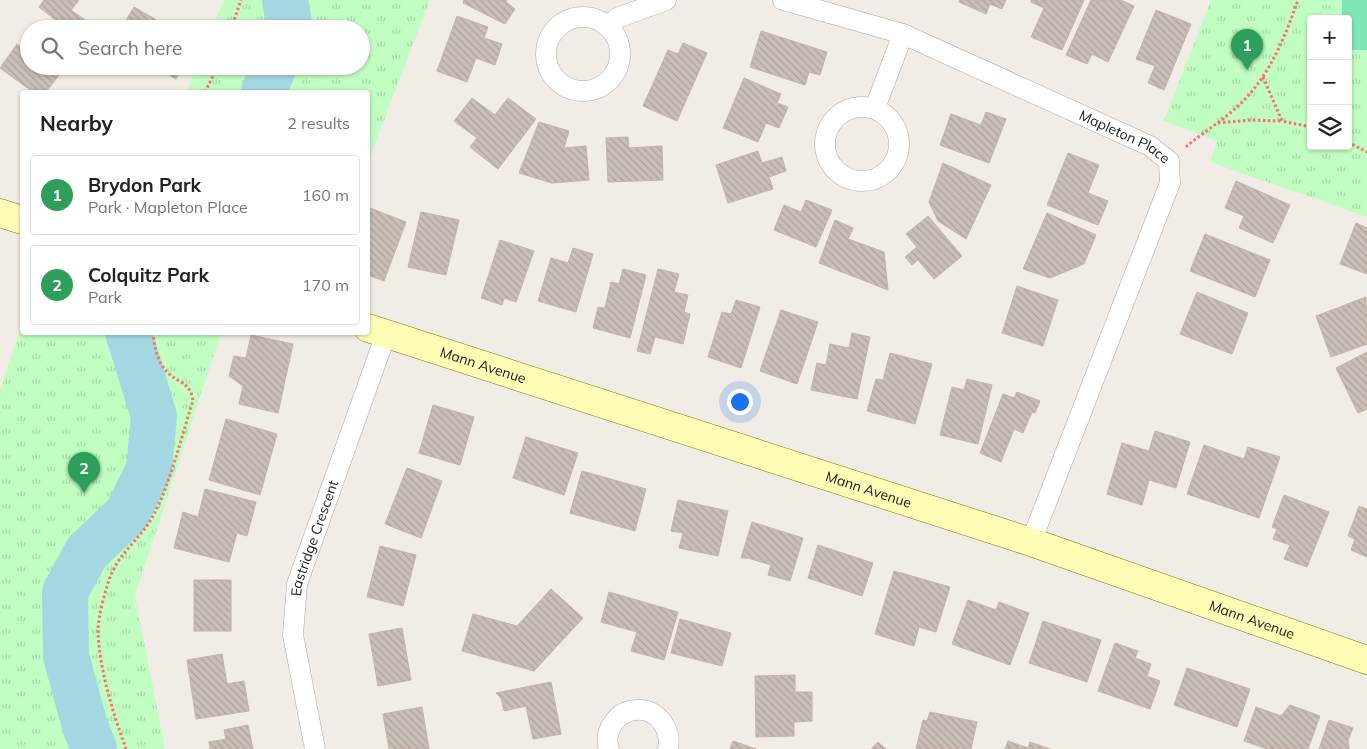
<!DOCTYPE html>
<html lang="en">
<head>
<meta charset="utf-8">
<style>
  body { margin:0; font-family:Mulish,sans-serif; background:#f2f2f2; color:#222 }
  .controls { position:absolute; right:15px; top:15px; display:grid; overflow:hidden; border-radius:5px; box-shadow:0 1px 4px #0004 }
  .controls button { width:45px; height:45px; display:grid; place-items:center; padding:0; border:0; border-bottom:1px solid #e0e0e0; background:#fff; color:#222; font:25px sans-serif }
  .you { position:absolute; left:739px; top:401px; width:18px; height:18px; margin:-12px; border:4px solid #fff; border-radius:50%; background:#1a73e8; box-shadow:0 0 0 8px #1a73e833 }
  .badge { display:grid; place-items:center; width:32px; height:32px; border-radius:50%; background:#1a73e8; color:#fff; font-size:16px; font-weight:700 }
  .pin { position:absolute; translate:-50% -41px; filter:drop-shadow(0 1px 2px #0008) }
  .pin::after { content:''; position:absolute; top:26px; width:18px; height:15px; background:inherit; clip-path:polygon(0 0,100% 0,50% 100%) }
  .list { margin:0; padding:0; list-style:none }
  h2 { display:flex; justify-content:space-between; align-items:center; height:65px; margin:0; padding:0 20px; font-size:21px }
  h2 small { font-size:16px; font-weight:400; color:#767676 }
  .list li { display:grid; grid-template-columns:32px 1fr auto; gap:15px; align-items:center; box-sizing:border-box; height:80px; margin:0 10px 10px; padding:0 10px; border:1px solid #e0e0e0; border-radius:5px }
  .list b { display:block; font-size:19px; white-space:nowrap }
  .list p { margin:0; font-size:16px; white-space:nowrap; color:#767676 }
  .list em { font-size:16px; font-style:normal; color:#767676 }
  .icon { flex:none; width:28px; height:28px; fill:none; stroke:currentColor; stroke-width:2; stroke-linecap:round; stroke-linejoin:round }
  .map { position:relative; flex:none; width:1367px; height:749px; overflow:hidden }
  .search { position:absolute; background:#fff; box-shadow:0 1px 4px #0004; left:20px; top:20px; width:350px; height:55px; display:flex; align-items:center; gap:12px; box-sizing:border-box; padding:0 18px; border-radius:28px; color:#767676; font-size:19px }
  .panel { position:absolute; background:#fff; box-shadow:0 1px 4px #0004; left:20px; top:90px; width:350px; height:245px; border-radius:5px }
  .map>svg:first-child { display:block }
  .park { fill:url(#park-tufts); fill-rule:evenodd }
  .pitch { fill:#7ee6b7 }
  .lines { fill:none; stroke-linecap:round; stroke-linejoin:round }
  .river { stroke:#a3d8e2; stroke-width:46 }
  .building { fill:url(#building-back-hatch); stroke:#c4b2a6 }
  .minor-casing { stroke:#a7a7a7; stroke-width:21 }
  .secondary-casing { stroke:#787d00; stroke-width:29 }
  .path { stroke:#ff6e68; stroke-width:3; stroke-dasharray:2.5 2.5; stroke-linecap:butt }
  .minor { stroke:#fff; stroke-width:20 }
  .secondary { stroke:#fefdb6; stroke-width:28 }
  .labels { text-anchor:middle; stroke-width:4; stroke-linejoin:round; paint-order:stroke }
  .street-label { font-size:14px; fill:#202020; stroke:#fff }
</style>
</head>
<body>
<div class="map">
<svg width="1367" height="749" viewBox="0 0 1367 749">
  <defs>
    <pattern id="park-tufts" width="24" height="20" patternUnits="userSpaceOnUse" patternTransform="scale(1.25)"><rect width="24" height="20" fill="#c0fec1"/><path d="M3 7l-1-3M5 7V3M7 7l1-3M15 17l-1-3M17 17v-4M19 17l1-3" fill="none" stroke="#a5d9a6"/></pattern>
    <pattern id="building-back-hatch" width="6" height="6" patternUnits="userSpaceOnUse" patternTransform="scale(1.25)"><rect width="6" height="6" fill="#c9beb8"/><path d="M-1 5l2 2M0 0l6 6M5-1l2 2" fill="none" stroke="#aca39e"/></pattern>
  </defs>
  <rect width="100%" height="100%" fill="#f1ece5"/>
  <!-- park -->
  <g class="park">
    <polygon points="224,0 430,0 368,162 368,92 187,92 197,66 361,66 361,29 212,29"/>
    <path d="M1211,0H1367V217L1210,162L1217,141L1164,121ZM1311,19H1348V146H1311Z"/>
    <polygon points="22,324 22,332 221,333 135,596 165,749 0,749 0,391"/>
  </g>
  <!-- pitch -->
  <polygon class="pitch" points="1342,0 1367,0 1367,50 1348,50 1348,19 1342,19"/>
  <g class="lines">
    <!-- river -->
    <g class="river">
      <polyline points="285,0 290,29"/>
      <polyline points="264,92 274,66"/>
      <polyline points="94,749 85,726 66,656 65,592 87,552 127,514 149,469 154,416 128,332"/>
    </g>
  </g>
  <!-- building -->
  <g class="building">
    <polygon points="44,0 79,0 71,10 95,27 53,29 58,22 39,7"/>
    <polygon points="464,0 507,0 506,2 515,9 505,24 463,3"/>
    <polygon points="960,0 1006,0 1002,9 990,4 986,14 959,2"/>
    <polygon points="1031,0 1084,0 1062,50 1031,37 1044,8 1031,2"/>
    <polygon points="1091,0 1121,0 1134,6 1108,62 1092,54 1087,64 1066,55"/>
    <polygon points="134,7 172,29 115,29 119,22 123,25"/>
    <polygon points="1156,10 1191,24 1164,90 1148,83 1155,66 1136,59"/>
    <polygon points="457,16 488,27 484,38 502,44 495,65 476,58 467,82 437,71"/>
    <polygon points="761,31 827,52 820,75 809,72 805,85 750,67"/>
    <polygon points="683,43 707,53 677,121 643,106 668,50 678,54"/>
    <polygon points="17,44 29,53 29,66 66,66 46,92 33,92 0,68"/>
    <polygon points="154,66 183,66 176,79"/>
    <polygon points="744,78 781,94 777,103 788,107 779,128 766,123 758,142 723,128"/>
    <polygon points="472,98 495,115 508,98 536,119 498,169 470,147 477,138 454,121"/>
    <polygon points="986,112 1006,119 989,163 940,145 951,114 981,125"/>
    <polygon points="539,122 569,131 564,148 586,146 589,180 552,183 519,173"/>
    <polygon points="628,137 629,148 662,146 663,180 608,182 606,138"/>
    <polygon points="758,151 762,163 782,157 786,171 769,177 773,189 728,203 716,165"/>
    <polygon points="1068,153 1099,165 1088,193 1108,201 1098,225 1047,205"/>
    <polygon points="943,163 991,185 966,239 938,221 929,202"/>
    <polygon points="1236,181 1290,205 1273,243 1239,228 1244,216 1225,208"/>
    <polygon points="806,200 832,210 816,247 774,230 784,205 801,212"/>
    <polygon points="370,208 406,222 384,281 368,275 368,214"/>
    <polygon points="421,212 459,220 446,275 408,267"/>
    <polygon points="1047,213 1096,235 1084,264 1050,278 1023,269"/>
    <polygon points="928,216 962,256 934,279 918,260 912,265 905,257 917,247 906,234"/>
    <polygon points="835,220 853,228 848,239 884,252 888,290 819,263"/>
    <polygon points="1356,223 1367,228 1367,274 1340,264"/>
    <polygon points="1205,234 1270,260 1255,297 1190,271"/>
    <polygon points="500,240 534,251 516,302 504,298 502,305 481,298"/>
    <polygon points="573,248 593,254 576,312 538,301 551,258 568,263"/>
    <polygon points="623,269 646,275 630,338 593,328 598,307 605,308 611,282 619,284"/>
    <polygon points="658,269 679,274 674,292 688,295 684,312 690,314 683,344 655,337 650,354 637,351"/>
    <polygon points="1017,286 1058,300 1043,346 1002,333"/>
    <polygon points="1197,292 1248,313 1232,354 1180,334"/>
    <polygon points="1366,297 1367,344 1331,357 1316,316"/>
    <polygon points="736,300 760,307 741,368 708,357 722,312 731,314"/>
    <polygon points="781,310 818,322 797,384 760,371"/>
    <polygon points="852,333 870,337 857,399 811,390 817,363 826,365 830,344 849,348"/>
    <polygon points="251,335 293,344 278,413 239,404 243,386 229,376 234,356 246,358"/>
    <polygon points="1367,352 1367,409 1358,413 1336,368"/>
    <polygon points="890,353 932,364 915,424 867,411 876,379 883,380"/>
    <polygon points="967,379 992,385 978,444 940,435 952,387 964,390"/>
    <polygon points="1017,392 1040,401 1035,413 1032,412 1023,433 1014,429 1001,462 980,453 1003,394 1014,398"/>
    <polygon points="433,405 474,417 460,465 419,453"/>
    <polygon points="226,419 277,434 260,495 209,480"/>
    <polygon points="1155,431 1190,442 1176,488 1149,480 1142,505 1107,494 1122,443 1149,451"/>
    <polygon points="526,437 578,453 564,495 513,478"/>
    <polygon points="1204,445 1244,459 1248,447 1280,457 1259,518 1187,494"/>
    <polygon points="407,468 442,481 421,538 385,524"/>
    <polygon points="582,471 646,489 635,531 570,513"/>
    <polygon points="205,489 256,502 247,536 237,533 229,562 174,548 183,512 198,517"/>
    <polygon points="1284,495 1329,512 1307,567 1284,559 1290,545 1273,539 1277,529 1272,527"/>
    <polygon points="678,500 728,511 718,556 679,548 683,533 671,531"/>
    <polygon points="1359,506 1367,509 1367,557 1351,550 1355,539 1348,536"/>
    <polygon points="752,522 803,538 790,581 768,575 771,565 748,558 741,558"/>
    <polygon points="818,545 873,563 862,596 808,578"/>
    <polygon points="380,546 416,555 403,606 367,597"/>
    <polygon points="894,571 950,587 936,632 919,627 914,646 875,634"/>
    <rect x="194" y="580" width="37" height="51"/>
    <polygon points="551,589 583,618 534,671 462,651 473,614 517,626"/>
    <polygon points="609,592 678,612 664,660 631,651 637,632 601,622"/>
    <polygon points="968,600 996,610 999,602 1029,613 1010,665 952,644"/>
    <polygon points="680,619 731,633 722,666 671,653"/>
    <polygon points="1043,621 1101,640 1087,682 1029,663"/>
    <polygon points="402,628 411,680 378,686 369,634"/>
    <polygon points="1115,643 1138,651 1135,658 1151,664 1147,676 1160,681 1150,709 1098,691"/>
    <polygon points="222,654 227,684 244,681 249,711 196,719 187,660"/>
    <polygon points="1187,668 1250,689 1237,727 1174,705"/>
    <polygon points="795,675 795,692 812,692 812,721 794,722 794,736 756,737 755,676"/>
    <polygon points="551,682 561,734 533,739 526,706 504,711 501,698 496,693"/>
    <polygon points="1290,705 1320,716 1308,749 1267,749 1244,741 1256,707 1281,716"/>
    <polygon points="422,707 429,749 389,749 383,714"/>
    <polygon points="930,712 977,722 971,749 916,749 923,720 927,721"/>
    <polygon points="1329,720 1353,728 1348,740 1349,749 1319,749"/>
    <polygon points="248,725 253,749 210,749 209,742 226,739 224,730"/>
    <polygon points="733,741 756,749 730,749"/>
    <polygon points="1008,741 1028,748 1030,742 1050,749 1005,749"/>
    <polygon points="878,742 886,749 871,749"/>
  </g>
  <g class="lines">
    <defs>
      <g id="minor">
        <path id="s1" d="M783,0L903,34L1150,146L1169,161L1170,183L1031,542"/>
        <circle cx="583" cy="54" r="37"/>
        <polyline points="608,26 617,18 666,0"/>
        <circle cx="862" cy="144" r="37"/>
        <polyline points="875,108 903,34"/>
        <path id="s2" d="M315,749L293,635L297,584L386,334"/>
        <path d="M609,749C603,731 617,711 636,710C658,708 672,730 668,749"/>
      </g>
      <g id="secondary">
        <polyline points="0,213 22,220"/>
        <path id="s3" d="M368,328L1031,542L1367,660"/>
      </g>
    </defs>
    <!-- minor casing -->
    <use href="#minor" class="minor-casing"/>
    <!-- secondary casing -->
    <use href="#secondary" class="secondary-casing"/>
    <!-- path -->
    <g class="path">
      <polyline points="231,29 241,0"/>
      <polyline points="1263,77 1282,121 1311,127"/>
      <polyline points="205,92 218,66"/>
      <polyline points="1218,123 1250,120 1282,121"/>
      <polyline points="1348,142 1367,152"/>
      <path d="M1186,147C1203,132 1224,120 1240,104C1269,77 1285,37 1298,0"/>
      <path d="M126,749C113,713 99,669 98,630C98,618 106,586 111,575C120,552 142,537 153,516C171,483 181,437 193,401C191,383 179,383 168,373C158,364 154,346 153,332"/>
    </g>
    <!-- minor -->
    <use href="#minor" class="minor"/>
    <!-- secondary -->
    <use href="#secondary" class="secondary"/>
  </g>
  <g class="labels">
    <!-- street labels -->
    <g class="street-label">
      <text dy="5" stroke="none"><textPath href="#s1" startOffset="369">Mapleton Place</textPath></text>
      <text dy="5" stroke="none"><textPath href="#s3" startOffset="121">Mann Avenue</textPath></text>
      <text dy="5" stroke="none"><textPath href="#s3" startOffset="526">Mann Avenue</textPath></text>
      <text dy="5" stroke="none"><textPath href="#s2" startOffset="216">Eastridge Crescent</textPath></text>
      <text dy="5" stroke="none"><textPath href="#s3" startOffset="931">Mann Avenue</textPath></text>
    </g>
  </g>
</svg>
<div class="controls">
<button>+</button>
<button>−</button>
<button><svg class="icon" aria-label="layers" viewBox="0 0 24 24"><path d="M12 4l9 5-9 5-9-5zM3 14l9 5 9-5"/></svg></button>
</div>
<div class="you"></div>
<div class="pin badge" style="left:1247px;top:70px;background:#2e9e5b">1</div>
<div class="pin badge" style="left:84px;top:493px;background:#2e9e5b">2</div>
<div class="search"><svg class="icon" aria-label="search" viewBox="0 0 24 24"><circle cx="10" cy="10" r="6"/><path d="M15 15l6 6"/></svg>Search here</div>
<section class="panel">
<h2>Nearby<small>2 results</small></h2>
<ul class="list">
<li><span class="badge" style="background:#2e9e5b">1</span><div><b>Brydon Park</b><p>Park · Mapleton Place</p></div><em>160 m</em></li>
<li><span class="badge" style="background:#2e9e5b">2</span><div><b>Colquitz Park</b><p>Park</p></div><em>170 m</em></li>
</ul>
</section>
</div>
</body>
</html>
